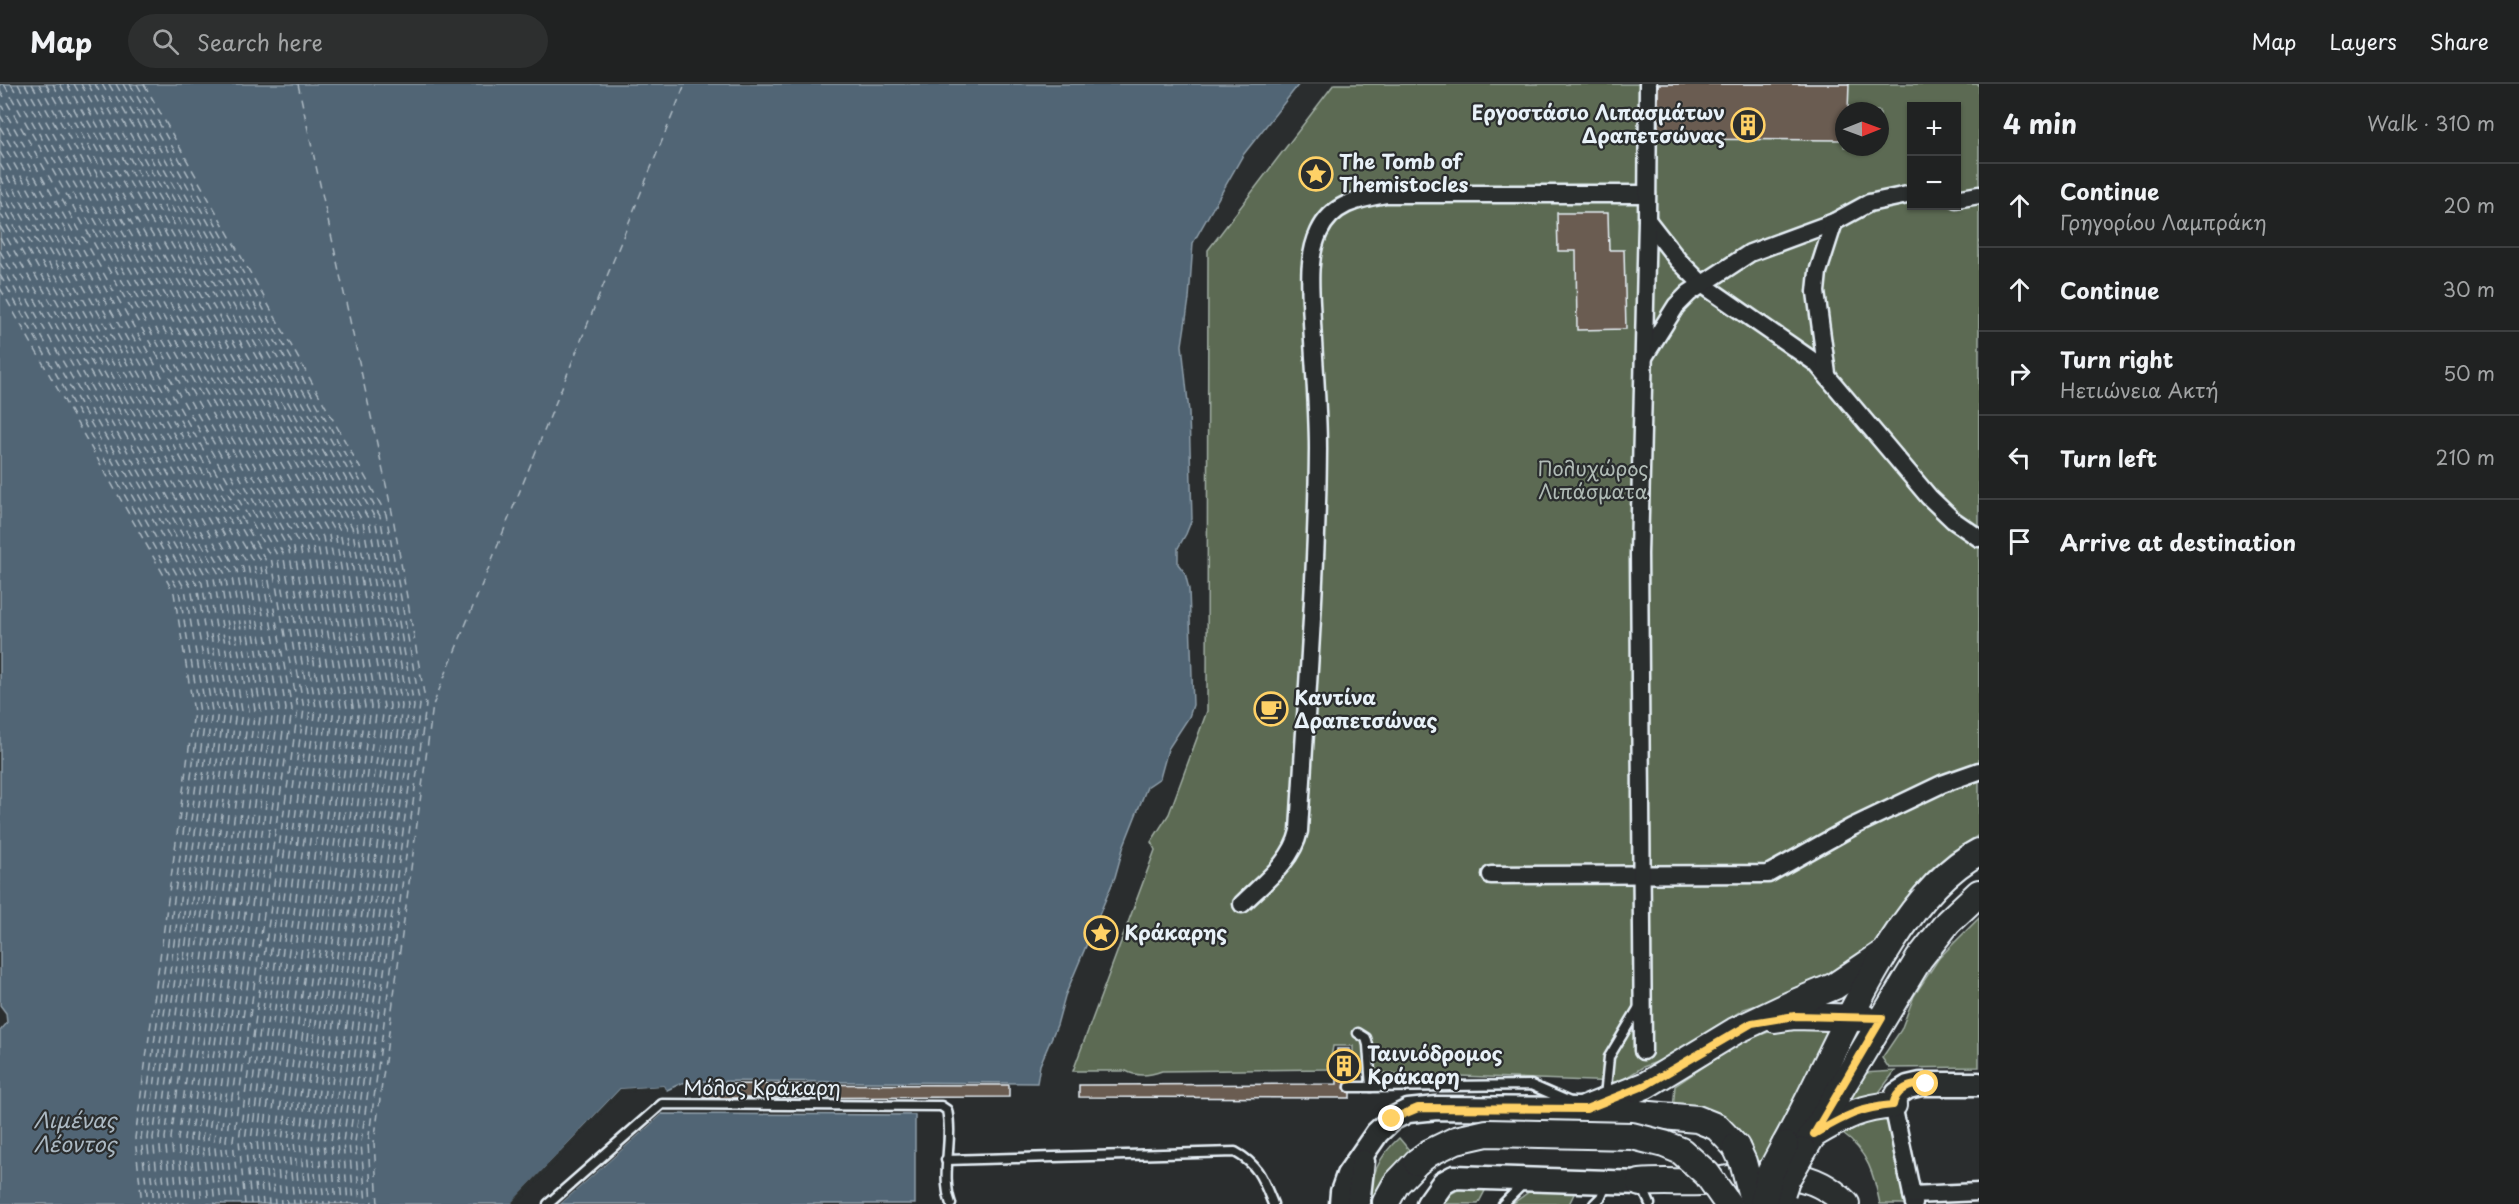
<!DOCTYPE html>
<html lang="en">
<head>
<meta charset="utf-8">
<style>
  body { margin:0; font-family:"Playpen Sans",sans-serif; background:#2d2f2f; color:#f1f3f6 }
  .controls { position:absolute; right:18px; top:18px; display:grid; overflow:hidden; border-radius:0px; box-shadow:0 2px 4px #0004 }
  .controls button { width:54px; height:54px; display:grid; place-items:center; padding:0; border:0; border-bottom:2px solid #3d3f40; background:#202222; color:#f1f3f6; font:30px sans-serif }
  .compass { position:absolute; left:1835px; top:18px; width:54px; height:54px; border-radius:50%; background:#202222; box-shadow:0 2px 4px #0004; rotate:89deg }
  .stop { position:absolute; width:18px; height:18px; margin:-14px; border:4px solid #ffd166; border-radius:50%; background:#fff }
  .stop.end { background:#ffd166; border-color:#fff; box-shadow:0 2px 6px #0008 }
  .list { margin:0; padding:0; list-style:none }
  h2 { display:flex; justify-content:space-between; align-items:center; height:78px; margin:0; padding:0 24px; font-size:26px }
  h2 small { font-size:20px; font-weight:400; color:#a2a4a5 }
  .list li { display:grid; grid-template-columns:39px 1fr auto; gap:18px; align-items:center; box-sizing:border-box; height:84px; padding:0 24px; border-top:2px solid #3d3f40 }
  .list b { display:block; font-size:22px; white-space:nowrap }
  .list p { margin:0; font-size:20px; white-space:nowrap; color:#a2a4a5 }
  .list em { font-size:20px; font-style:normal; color:#a2a4a5 }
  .icon { flex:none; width:33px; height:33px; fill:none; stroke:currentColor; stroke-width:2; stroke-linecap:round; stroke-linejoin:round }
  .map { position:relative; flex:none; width:1979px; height:1120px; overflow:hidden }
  header { display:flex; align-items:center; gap:36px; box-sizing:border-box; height:84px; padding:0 30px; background:#202222; border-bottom:2px solid #3d3f40 }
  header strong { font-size:28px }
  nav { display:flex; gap:33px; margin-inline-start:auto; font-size:21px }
  .search { width:420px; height:54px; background:#2d2f2f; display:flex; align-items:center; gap:15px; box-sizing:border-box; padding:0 21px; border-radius:33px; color:#a2a4a5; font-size:22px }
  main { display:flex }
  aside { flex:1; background:#202222 }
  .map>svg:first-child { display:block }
  .green { fill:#5b6a52; stroke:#a2aea5; stroke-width:1.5; fill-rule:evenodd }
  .water { fill:#516574; stroke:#8d9da9; stroke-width:1.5 }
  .pier { fill:#2a2d2e }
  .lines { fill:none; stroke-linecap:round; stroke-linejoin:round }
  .ferry { stroke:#acb9c3; stroke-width:1.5; stroke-dasharray:8 6; stroke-linecap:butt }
  .building { fill:#6a5b51; stroke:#e8f1f8; stroke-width:1.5 }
  .lane-casing { stroke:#e8f1f8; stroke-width:13 }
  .street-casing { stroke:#e8f1f8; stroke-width:21 }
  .secondary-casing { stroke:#e8f1f8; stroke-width:27 }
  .primary-casing { stroke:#e8f1f8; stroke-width:30 }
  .lane { stroke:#2a2d2e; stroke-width:8 }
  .street { stroke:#2a2d2e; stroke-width:16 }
  .secondary { stroke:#2a2d2e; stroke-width:22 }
  .primary { stroke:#2a2d2e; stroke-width:26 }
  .primary-bridge-casing { stroke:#e8f1f8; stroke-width:30; stroke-linecap:butt }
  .primary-bridge { stroke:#2a2d2e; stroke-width:26 }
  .route { stroke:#ffd166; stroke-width:8 }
  .labels { text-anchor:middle; stroke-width:4.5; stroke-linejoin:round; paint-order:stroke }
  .poi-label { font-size:20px; font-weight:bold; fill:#e8f1f8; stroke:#2a2d2e; text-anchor:start }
  .park-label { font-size:20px; fill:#b0bbb6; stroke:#2a2d2e }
  .street-label { font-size:20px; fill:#e8f1f8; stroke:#2a2d2e }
  .water-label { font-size:21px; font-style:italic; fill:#acb9c3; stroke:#2a2d2e }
</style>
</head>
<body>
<header>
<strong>Map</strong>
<div class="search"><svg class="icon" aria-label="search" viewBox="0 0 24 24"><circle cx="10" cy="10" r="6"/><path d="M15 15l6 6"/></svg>Search here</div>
<nav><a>Map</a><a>Layers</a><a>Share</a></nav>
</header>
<main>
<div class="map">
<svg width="1979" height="1120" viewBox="0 0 1979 1120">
  <rect width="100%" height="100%" fill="#2a2d2e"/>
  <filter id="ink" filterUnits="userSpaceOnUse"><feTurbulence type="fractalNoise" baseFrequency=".0167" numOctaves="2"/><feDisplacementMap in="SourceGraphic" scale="12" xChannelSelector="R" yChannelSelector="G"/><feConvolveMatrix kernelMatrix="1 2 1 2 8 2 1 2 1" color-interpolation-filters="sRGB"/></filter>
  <g filter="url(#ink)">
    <!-- green -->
    <g class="green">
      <path d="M1334,0H1979V751L1951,768L1930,786L1910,809L1875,862L1862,876L1792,910L1744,925L1665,975L1643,983L1619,998L1353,988V962H1333L1329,985L1162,987C1151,991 1137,993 1126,987H1073L1155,766L1151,758L1169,730L1207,627L1208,166ZM1912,22H1956V122H1912ZM1844,27H1880V63H1844Z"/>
      <polygon points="1979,834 1979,983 1889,984 1882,974 1901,946 1914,912 1939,874"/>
      <polygon points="1802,945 1835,948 1756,1104 1752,1079 1673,1026 1675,1002 1741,958 1774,946"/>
      <polygon points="1895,987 1880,1007 1880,1015 1863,1013 1846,1018 1863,989"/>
      <path d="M1876,1034L1886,1037L1891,1045L1908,1120H1880C1874,1091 1868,1068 1843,1050L1851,1044Z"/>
      <path d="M1399,1054L1410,1067L1392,1087L1372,1119C1368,1094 1380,1071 1399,1054Z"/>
      <polygon points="1465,1102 1487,1103 1478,1120 1439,1120 1445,1113"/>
      <polygon points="1533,1105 1575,1108 1569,1120 1512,1120"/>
    </g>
    <!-- water -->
    <g class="water">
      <polygon points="0,0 1299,0 1243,71 1193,159 1189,215 1182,261 1189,328 1192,435 1186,450 1178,464 1178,480 1185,489 1189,505 1193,621 1189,633 1168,665 1160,694 1147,703 1124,761 1115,793 1065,912 1057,941 1040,981 1037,999 701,997 682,999 667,1006 663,1002 620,1005 513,1118 513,1120 0,1120 0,947 7,939 6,929 0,921"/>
      <polygon points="662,1030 915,1031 915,1120 560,1120"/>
    </g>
    <!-- pier -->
    <g class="pier">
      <polygon points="663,1002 667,1006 664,1008 662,1005 621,1008 516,1120 513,1120 512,1118 620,1005"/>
      <polygon points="660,1027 662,1030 560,1120 557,1120"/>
    </g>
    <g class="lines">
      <!-- ferry -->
      <g class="ferry">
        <polyline points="4,0 271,473 298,625 239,1056 245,1120"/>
        <polyline points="11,0 277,471 304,625 245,1056 251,1120"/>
        <polyline points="18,0 283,469 310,625 251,1056 257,1120"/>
        <polyline points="25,0 289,466 316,624 257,1056 263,1120"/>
        <polyline points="32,0 294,464 322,624 263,1056 269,1120"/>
        <polyline points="39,0 300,462 328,624 269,1056 275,1120"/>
        <polyline points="46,0 306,460 334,624 276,1057 281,1120"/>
        <polyline points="53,0 312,458 341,624 282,1057 287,1120"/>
        <polyline points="60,0 317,456 347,624 288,1057 294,1120"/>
        <polyline points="67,0 323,453 353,623 294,1057 300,1120"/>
        <polyline points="74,0 329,451 359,623 300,1057 306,1120"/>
        <polyline points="81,0 335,449 365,623 306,1057 312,1120"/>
        <polyline points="88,0 340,447 371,623 312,1057 318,1120"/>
        <polyline points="95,0 346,445 377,623 318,1058 324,1120"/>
        <polyline points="102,0 352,443 384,623 324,1058 330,1120"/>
        <polyline points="109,0 357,441 390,622 331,1058 336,1120"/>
        <polyline points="116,0 363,438 396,622 337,1058 342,1120"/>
        <polyline points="123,0 369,436 402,622 343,1058 348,1120"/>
        <polyline points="130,0 375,434 408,622 349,1058 354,1120"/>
        <polyline points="137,0 380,432 414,622 355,1058 360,1120"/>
        <polyline points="144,0 386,430 420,621 361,1059 366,1120"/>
        <polyline points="298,0 392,428 426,621 368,1059 372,1120"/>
        <polyline points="0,6 265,475 292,625 233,1056 239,1120"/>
        <polyline points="0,19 260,477 286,625 226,1056 233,1120"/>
        <polyline points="0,31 254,479 279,625 220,1056 227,1120"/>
        <polyline points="0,43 248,481 273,626 214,1055 221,1120"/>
        <polyline points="0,55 243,484 267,626 208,1055 215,1120"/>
        <polyline points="0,68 237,486 261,626 202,1055 209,1120"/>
        <polyline points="0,80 231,488 255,626 196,1055 202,1120"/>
        <polyline points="0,93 225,490 249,626 190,1055 196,1120"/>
        <polyline points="0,105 220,492 242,627 184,1055 190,1120"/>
        <polyline points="0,117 214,494 236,627 178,1055 184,1120"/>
        <polyline points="0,129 208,496 230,627 171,1054 178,1120"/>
        <polyline points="0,142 202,499 224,627 165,1054 172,1120"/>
        <polyline points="0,154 197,501 218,627 159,1054 166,1120"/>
        <polyline points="0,167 191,503 212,627 153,1054 160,1120"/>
        <polyline points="0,179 185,505 206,628 147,1054 154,1120"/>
        <polyline points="0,191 179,507 200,628 141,1054 148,1120"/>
        <polyline points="0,204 174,509 194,628 135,1054 142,1120"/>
        <polyline points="378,1120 374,1059 433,621 685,0"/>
      </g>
    </g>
    <!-- building -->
    <g class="building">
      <polygon points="1658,0 1849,0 1848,27 1844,27 1844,56 1658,55"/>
      <polygon points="1557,129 1608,129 1609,166 1624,166 1626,245 1577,246 1576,167 1558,167"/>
      <polygon points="1337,965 1350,965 1350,997 1345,999 1344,1004 1350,1009 1350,1014 1079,1013 1079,1001 1337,1000"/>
      <polygon points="704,1000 1009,1001 1009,1013 704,1014 699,1007"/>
    </g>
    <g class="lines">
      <defs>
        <g id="lane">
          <polyline points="1358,949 1366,954 1368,961 1371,1003 1531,1001 1570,1018"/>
          <polyline points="1350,1003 1371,1003"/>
          <polyline points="1605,1013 1609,973 1639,923"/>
          <path d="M946,1076L1235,1068C1259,1081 1263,1096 1273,1120"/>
          <polyline points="1642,1102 1650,1120"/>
          <path d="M548,1120L662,1020L941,1022L947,1026C954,1056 940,1090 951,1120"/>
          <polyline points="1503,1120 1524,1099"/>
          <polyline points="1594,1120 1601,1113 1607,1099"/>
        </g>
        <g id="street">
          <polyline points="1956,115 1979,111"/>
          <polyline points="1647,136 1678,176 1702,200 1816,279 1929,413 1953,436 1979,454"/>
          <polyline points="1644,273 1676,222 1689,209 1750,169 1834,138 1869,119 1912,110"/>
          <polyline points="1827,290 1816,208 1818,188 1834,138"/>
          <polyline points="1491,791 1768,790 1852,743 1942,700 1979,687"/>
          <path d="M1242,820C1264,798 1292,778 1299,747C1306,620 1317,493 1318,365C1318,323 1314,280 1312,238C1311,210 1306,175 1319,148C1332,120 1357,115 1386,110H1647"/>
          <polyline points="1643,967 1639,470 1647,136 1648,0"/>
          <polyline points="1893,1021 1914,1120"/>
          <polyline points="1912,1111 1979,1108"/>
        </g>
        <g id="secondary">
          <polyline points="1893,1021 1897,1010 1908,1003 1921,1000 1979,1000"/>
          <polyline points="1341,1120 1342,1108 1348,1091 1377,1049 1392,1035 1408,1027 1437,1024 1586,1025"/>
          <polyline points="1358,1120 1363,1077"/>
          <polyline points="1428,1120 1443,1099 1454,1093 1640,1099"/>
        </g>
        <g id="primary">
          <polyline points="1775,935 1795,932 1864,934"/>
          <polyline points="1586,1025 1646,1001 1735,947 1792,920 1835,902 1881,871"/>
          <polyline points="1593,1026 1697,1035 1717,1043 1736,1063"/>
          <path d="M1814,1050C1844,1033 1858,1024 1893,1021"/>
          <path d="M1785,1061C1833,977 1892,812 1979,768"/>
          <polyline points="1803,1067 1919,875 1948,838 1979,809"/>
          <path d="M1640,1099C1661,1097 1681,1099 1701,1098C1755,1094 1804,1076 1846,1120"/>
          <polyline points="1386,1118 1396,1100 1417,1078"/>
        </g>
      </defs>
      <!-- lane casing -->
      <use href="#lane" class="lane-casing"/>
      <!-- street casing -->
      <use href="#street" class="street-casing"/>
      <!-- secondary casing -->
      <use href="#secondary" class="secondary-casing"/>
      <!-- primary casing -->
      <use href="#primary" class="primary-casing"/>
      <!-- lane -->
      <use href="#lane" class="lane"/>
      <!-- street -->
      <use href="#street" class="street"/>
      <!-- secondary -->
      <use href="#secondary" class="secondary"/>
      <!-- primary -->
      <use href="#primary" class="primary"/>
      <defs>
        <g id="primary-bridge">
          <polyline points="1736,1063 1743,1078 1754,1120"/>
          <polyline points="1417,1078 1429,1069 1456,1056 1487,1049 1632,1052 1664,1060 1681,1067 1707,1090 1728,1120"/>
          <polyline points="1782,1108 1786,1096 1803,1067"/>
          <polyline points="1763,1120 1770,1089 1785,1061"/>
        </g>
      </defs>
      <!-- primary-bridge casing -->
      <use href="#primary-bridge" class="primary-bridge-casing"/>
      <!-- primary-bridge -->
      <use href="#primary-bridge" class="primary-bridge"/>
    </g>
  </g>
  <g class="lines" filter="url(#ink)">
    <!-- route -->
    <path class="route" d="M1392,1035L1418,1024L1586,1025L1646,1001L1752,939L1795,932L1882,934L1814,1050C1844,1033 1858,1024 1893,1021C1896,1005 1911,1000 1926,1000"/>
  </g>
  <!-- icons -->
  <defs>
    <symbol id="building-ring" viewBox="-11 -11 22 22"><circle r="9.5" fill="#2a2d2e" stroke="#ffd166" stroke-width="1.5"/><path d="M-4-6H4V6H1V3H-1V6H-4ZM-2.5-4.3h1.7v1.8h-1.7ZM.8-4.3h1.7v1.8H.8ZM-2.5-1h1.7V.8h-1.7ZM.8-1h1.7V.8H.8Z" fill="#ffd166"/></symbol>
    <symbol id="sight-ring" viewBox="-11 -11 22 22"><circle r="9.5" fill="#2a2d2e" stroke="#ffd166" stroke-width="1.5"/><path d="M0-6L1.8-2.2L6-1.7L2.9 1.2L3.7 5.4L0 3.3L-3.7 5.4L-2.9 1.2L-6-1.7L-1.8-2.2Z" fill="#ffd166"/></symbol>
    <symbol id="cafe-ring" viewBox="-11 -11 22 22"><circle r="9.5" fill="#2a2d2e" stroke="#ffd166" stroke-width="1.5"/><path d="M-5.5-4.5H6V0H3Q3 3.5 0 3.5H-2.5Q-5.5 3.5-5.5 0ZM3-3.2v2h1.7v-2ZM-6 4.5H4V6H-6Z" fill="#ffd166"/></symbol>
  </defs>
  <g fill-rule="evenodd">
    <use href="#building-ring" x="1729" y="22" width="38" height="38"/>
    <use href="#sight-ring" x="1297" y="71" width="38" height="38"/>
    <use href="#cafe-ring" x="1252" y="606" width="38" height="38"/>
    <use href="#sight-ring" x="1082" y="830" width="38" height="38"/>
    <use href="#building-ring" x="1325" y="963" width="38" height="38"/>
  </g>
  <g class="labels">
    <!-- poi labels -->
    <g class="poi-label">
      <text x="1725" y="36" text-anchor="end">Εργοστάσιο Λιπασμάτων<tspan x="1725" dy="23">Δραπετσώνας</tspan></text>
      <text x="1339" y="85">The Tomb of<tspan x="1339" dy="23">Themistocles</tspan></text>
      <text x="1294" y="621">Καντίνα<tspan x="1294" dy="23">Δραπετσώνας</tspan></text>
      <text x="1124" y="856">Κράκαρης</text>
      <text x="1367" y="977">Ταινιόδρομος<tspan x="1367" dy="23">Κράκαρη</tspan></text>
    </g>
    <!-- park labels -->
    <g class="park-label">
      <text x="1593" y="392">Πολυχώρος<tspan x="1593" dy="23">Λιπάσματα</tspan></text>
    </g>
    <!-- street labels -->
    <g class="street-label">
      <text x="762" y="1011">Μόλος Κράκαρη</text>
    </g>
    <!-- water labels -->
    <g class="water-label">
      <text x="75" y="1044">Λιμένας<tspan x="75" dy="24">Λέοντος</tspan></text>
    </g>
  </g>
</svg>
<div class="controls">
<button>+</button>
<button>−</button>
</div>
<svg class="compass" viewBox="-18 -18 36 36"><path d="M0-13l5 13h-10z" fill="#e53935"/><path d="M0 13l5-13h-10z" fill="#a2a4a5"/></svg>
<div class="stop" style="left:1926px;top:1000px"></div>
<div class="stop end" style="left:1392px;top:1035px"></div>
</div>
<aside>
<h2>4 min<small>Walk · 310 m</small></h2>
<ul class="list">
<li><svg class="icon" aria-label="ahead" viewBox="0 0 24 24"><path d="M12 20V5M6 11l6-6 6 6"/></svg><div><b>Continue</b><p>Γρηγορίου Λαμπράκη</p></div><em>20 m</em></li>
<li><svg class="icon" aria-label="ahead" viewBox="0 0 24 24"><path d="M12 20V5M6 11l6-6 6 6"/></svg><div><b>Continue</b></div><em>30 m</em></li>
<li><svg class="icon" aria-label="right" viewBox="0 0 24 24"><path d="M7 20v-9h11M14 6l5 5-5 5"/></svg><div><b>Turn right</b><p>Ηετιώνεια Ακτή</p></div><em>50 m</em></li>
<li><svg class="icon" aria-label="left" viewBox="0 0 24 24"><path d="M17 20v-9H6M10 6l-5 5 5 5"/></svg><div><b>Turn left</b></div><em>210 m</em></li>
<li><svg class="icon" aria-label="arrive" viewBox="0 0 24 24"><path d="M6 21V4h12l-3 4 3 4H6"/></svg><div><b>Arrive at destination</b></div></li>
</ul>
</aside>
</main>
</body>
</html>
